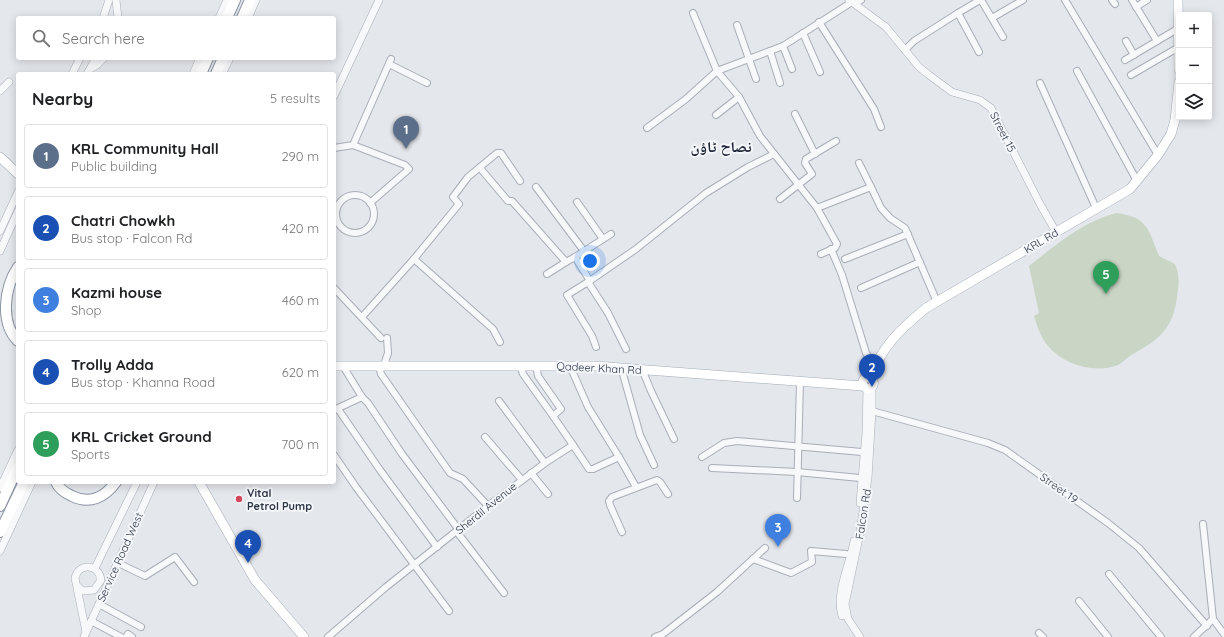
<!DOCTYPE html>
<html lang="en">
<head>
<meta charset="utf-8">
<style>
  body { margin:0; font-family:Quicksand,"Noto Naskh Arabic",sans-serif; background:#f2f2f2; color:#202124 }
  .controls { position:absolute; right:12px; top:12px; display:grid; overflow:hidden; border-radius:4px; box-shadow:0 2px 10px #0003 }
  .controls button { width:36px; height:36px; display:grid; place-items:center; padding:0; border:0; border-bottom:1px solid #e0e0e0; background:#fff; color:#202124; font:20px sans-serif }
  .you { position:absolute; left:590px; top:261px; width:14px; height:14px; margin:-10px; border:3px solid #fff; border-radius:50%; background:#1a73e8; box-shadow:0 0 0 6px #1a73e833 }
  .badge { display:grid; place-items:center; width:26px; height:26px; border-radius:50%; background:#d1495b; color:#fff; font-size:13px; font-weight:700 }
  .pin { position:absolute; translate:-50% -33px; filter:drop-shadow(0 1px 2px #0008) }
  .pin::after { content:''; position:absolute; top:21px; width:14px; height:12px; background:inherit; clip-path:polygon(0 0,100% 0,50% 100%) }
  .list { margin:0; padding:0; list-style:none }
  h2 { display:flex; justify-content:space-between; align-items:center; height:52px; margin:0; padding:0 16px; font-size:17px }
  h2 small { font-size:13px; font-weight:400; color:#757577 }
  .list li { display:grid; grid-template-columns:26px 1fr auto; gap:12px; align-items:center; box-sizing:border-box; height:64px; margin:0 8px 8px; padding:0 8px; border:1px solid #e0e0e0; border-radius:4px }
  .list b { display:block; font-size:15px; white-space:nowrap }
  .list p { margin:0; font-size:13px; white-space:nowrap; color:#757577 }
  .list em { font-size:13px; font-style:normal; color:#757577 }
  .icon { flex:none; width:22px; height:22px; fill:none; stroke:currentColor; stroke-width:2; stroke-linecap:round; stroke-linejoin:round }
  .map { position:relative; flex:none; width:1224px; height:637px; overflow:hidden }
  .search { position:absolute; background:#fff; box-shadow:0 2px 10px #0003; left:16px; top:16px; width:320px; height:44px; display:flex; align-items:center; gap:10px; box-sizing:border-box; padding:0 14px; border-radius:4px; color:#757577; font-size:15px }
  .panel { position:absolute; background:#fff; box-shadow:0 2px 10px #0003; left:16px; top:72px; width:320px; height:412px; border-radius:4px }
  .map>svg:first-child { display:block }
  .green { fill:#c9d6c5 }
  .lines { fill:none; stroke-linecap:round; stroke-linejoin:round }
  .minor-casing { stroke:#a9aeb7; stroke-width:8 }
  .tertiary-casing { stroke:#a9aeb7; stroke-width:8 }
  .primary-casing { stroke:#a3abb8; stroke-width:10 }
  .trunk-casing { stroke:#8b94a3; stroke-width:12 }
  .minor { stroke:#f7f8fa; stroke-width:6 }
  .tertiary { stroke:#f7f8fa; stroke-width:7 }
  .primary { stroke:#fff; stroke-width:9 }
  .trunk { stroke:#fff; stroke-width:10 }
  .poi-dot { fill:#d1495b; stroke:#f4f6f9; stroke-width:1.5 }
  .labels { text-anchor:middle; stroke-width:4; stroke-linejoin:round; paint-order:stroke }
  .street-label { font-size:11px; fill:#2b3445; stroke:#f4f6f9 }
  .poi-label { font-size:11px; font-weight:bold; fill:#2b3445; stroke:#f4f6f9; text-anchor:start }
  .district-label { font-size:15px; font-weight:bold; fill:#1d2536; stroke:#f4f6f9 }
</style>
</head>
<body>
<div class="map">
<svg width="1224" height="637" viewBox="0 0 1224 637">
  <rect width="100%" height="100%" fill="#e4e7ec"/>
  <!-- green -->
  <path class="green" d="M1116,213C1148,217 1148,229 1159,256L1175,264C1180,276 1179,284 1177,297C1173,328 1160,339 1133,354C1128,357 1123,362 1118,365C1095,374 1064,365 1048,346C1041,338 1037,326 1034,316L1039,313L1029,266C1056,245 1082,222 1116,213Z"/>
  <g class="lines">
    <defs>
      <g id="minor">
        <polyline points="981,0 1003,37"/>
        <polyline points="1065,0 1158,155"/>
        <polyline points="1112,0 1115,4"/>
        <polyline points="1132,0 1157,41"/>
        <polyline points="855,4 861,0"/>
        <polyline points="1136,7 1147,0"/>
        <polyline points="958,13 980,0"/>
        <polyline points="992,18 1023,0"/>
        <polyline points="819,22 874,109 881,127"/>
        <polyline points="737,25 756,79"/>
        <polyline points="803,33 820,72"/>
        <polyline points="1126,41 1134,55"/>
        <polyline points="783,46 792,69"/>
        <polyline points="905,50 914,41 958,13 979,52"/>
        <polyline points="770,51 780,83"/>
        <polyline points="1125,60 1179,28"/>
        <polyline points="389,64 427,83"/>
        <polyline points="1077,71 1137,181"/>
        <polyline points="1131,75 1179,47"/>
        <polyline points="1040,83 1096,208"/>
        <polyline points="795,114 815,154"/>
        <polyline points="716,115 739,97"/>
        <polyline points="647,128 686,99 717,71 693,13"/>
        <polyline points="353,145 405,165 409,169 370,203"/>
        <polyline points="334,148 353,145 391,59"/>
        <polyline points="859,163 871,187"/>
        <polyline points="480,168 508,201 512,201 566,262 575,257 590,281"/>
        <polyline points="536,187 584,251"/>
        <circle cx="355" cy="214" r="19"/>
        <polyline points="780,199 812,174 805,163 806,159 836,141"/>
        <polyline points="577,202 603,239"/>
        <polyline points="817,208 871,187 881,208 890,218 905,228 937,302"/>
        <polyline points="831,249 842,275 866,353 874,366"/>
        <polyline points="821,254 835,248 837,244 817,208 760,136 739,97 717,71 783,46 852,2"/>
        <polyline points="575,257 611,234"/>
        <polyline points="414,259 493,329 500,342"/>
        <polyline points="845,259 908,234"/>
        <polyline points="547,274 566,262"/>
        <polyline points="588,282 567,295 592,336 596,347"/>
        <polyline points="334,288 381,338"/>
        <polyline points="861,288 920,262"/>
        <polyline points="362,317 414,259 459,204 453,197 468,177 497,153 501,153 520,181"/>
        <polyline points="626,349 608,313 588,282 636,249 706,193 748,167 774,154"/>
        <polyline points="385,362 388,353 387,338"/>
        <polyline points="520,365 523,374 553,416"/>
        <polyline points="343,366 362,397 368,403 402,454 459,530"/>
        <polyline points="379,366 381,374 450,473 463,479 488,506"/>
        <polyline points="570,366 588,407 619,457 636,487"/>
        <polyline points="621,367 640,435 654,465"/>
        <polyline points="642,369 651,391 674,439"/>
        <polyline points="499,401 545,463"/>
        <polyline points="338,409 380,470 437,547"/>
        <polyline points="334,410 362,397"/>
        <polyline points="872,411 988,443 1005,450 1108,523 1139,548 1207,626"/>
        <polyline points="485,437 522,480"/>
        <polyline points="573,445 589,469 593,469 619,457"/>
        <polyline points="334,455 356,487 449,611"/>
        <polyline points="702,457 724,443 737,441 862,452"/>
        <polyline points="712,468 797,472 860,478"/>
        <polyline points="531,473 548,494"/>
        <polyline points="797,498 800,381"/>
        <polyline points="457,532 504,593"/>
        <polyline points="622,532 610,505 609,501 612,497 657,480 660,482 668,494"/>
        <polyline points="753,559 791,573 812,562 811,551 846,554"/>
        <polyline points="118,563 145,576 175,557 194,582"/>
        <polyline points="1109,574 1161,637"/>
        <polyline points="1079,601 1108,637"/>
        <polyline points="99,604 141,627"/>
        <polyline points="1213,619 1224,634"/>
        <polyline points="91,621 121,637"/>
        <polyline points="1039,633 1043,637"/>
        <polyline points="126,637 128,634 132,637"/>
        <polyline points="328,637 386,587 488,506 545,463 573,445 553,416 561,409 538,376 536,365"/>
        <polyline points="655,637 663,634 717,592 765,548"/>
        <polyline points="1194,637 1213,619 1203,524"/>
      </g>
      <g id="tertiary">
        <polyline points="116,0 118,18"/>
        <polyline points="849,0 886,27 919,67 929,75 952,92 980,100 991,108 1040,204 1056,232"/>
        <polyline points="103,18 109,0"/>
        <polyline points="219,18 227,0"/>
        <polyline points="248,18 256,0"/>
        <polyline points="91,68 97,65 104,58"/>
        <polyline points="72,74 80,58"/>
        <polyline points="87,74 96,58"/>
        <polyline points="193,74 200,58"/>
        <polyline points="222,74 230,58"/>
        <polyline points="0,91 9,82"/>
        <polyline points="334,96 379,0"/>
        <polyline points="0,231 18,192"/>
        <polyline points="0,251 18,211"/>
        <polyline points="0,488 18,450"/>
        <polyline points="860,503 866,433 867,388"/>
        <polyline points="0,551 32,482"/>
        <polyline points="95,568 137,482"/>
        <path d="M77,586L83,591L94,590L101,580C99,564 79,562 75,578L86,632"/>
        <path d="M842,616C835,592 850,565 854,541"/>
        <polyline points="84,637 154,482"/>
        <polyline points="860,637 848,619 845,604 859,538 868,478 872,411 872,387"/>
      </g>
      <g id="primary">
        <polyline points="1178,0 1179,70"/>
        <polyline points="0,157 18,174"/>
        <polyline points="334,366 594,366 863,386"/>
        <circle cx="868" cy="383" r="5.5"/>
        <path d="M871,379C879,348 903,327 926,308L1130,189L1158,155L1171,134L1175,120L1179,82"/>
        <polyline points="199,482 255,580 304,637"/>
      </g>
      <g id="trunk">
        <polyline points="227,18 235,0"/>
        <polyline points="242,18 250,0"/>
        <polyline points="201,74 208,58"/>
        <polyline points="216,74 223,58"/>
        <path d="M18,267C4,288 0,323 18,341"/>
        <path d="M56,482C59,489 65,493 72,496C90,505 105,497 116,482"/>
        <polyline points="0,506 18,467"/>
        <polyline points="0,532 24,482"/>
      </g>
    </defs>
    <!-- minor casing -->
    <use href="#minor" class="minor-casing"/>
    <!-- tertiary casing -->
    <use href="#tertiary" class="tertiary-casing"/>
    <!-- primary casing -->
    <use href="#primary" class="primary-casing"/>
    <!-- trunk casing -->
    <use href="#trunk" class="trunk-casing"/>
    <!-- minor -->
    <use href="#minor" class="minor"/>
    <!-- tertiary -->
    <use href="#tertiary" class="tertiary"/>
    <!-- primary -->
    <use href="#primary" class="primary"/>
    <!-- trunk -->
    <use href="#trunk" class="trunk"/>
  </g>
  <!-- markers -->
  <circle class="poi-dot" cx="239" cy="499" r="4"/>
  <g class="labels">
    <!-- street labels -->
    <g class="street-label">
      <text transform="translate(1003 132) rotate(63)" y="4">Street 15</text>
      <text transform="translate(1041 241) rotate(-31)" y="4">KRL Rd</text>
      <text transform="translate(599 368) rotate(3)" y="4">Qadeer Khan Rd</text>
      <text transform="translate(1059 488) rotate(35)" y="4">Street 19</text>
      <text transform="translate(486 508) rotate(-39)" y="4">Sherdil Avenue</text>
      <text transform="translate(863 514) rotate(-81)" y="4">Falcon Rd</text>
      <text transform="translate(120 557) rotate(-66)" y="4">Service Road West</text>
    </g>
    <!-- poi labels -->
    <g class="poi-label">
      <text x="247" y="497">Vital<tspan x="247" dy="13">Petrol Pump</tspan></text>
    </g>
    <!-- district labels -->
    <g class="district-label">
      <text x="721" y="152">نصاح ٹاؤن</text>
    </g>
  </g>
</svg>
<div class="controls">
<button>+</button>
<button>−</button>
<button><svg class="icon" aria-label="layers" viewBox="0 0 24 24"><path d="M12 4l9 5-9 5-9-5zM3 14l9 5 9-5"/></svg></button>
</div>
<div class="you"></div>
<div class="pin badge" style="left:406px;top:149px;background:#5c6f8a">1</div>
<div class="pin badge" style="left:872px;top:387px;background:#1a4fb4">2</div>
<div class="pin badge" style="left:778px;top:547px;background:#3f7fe0">3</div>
<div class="pin badge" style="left:248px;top:563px;background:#1a4fb4">4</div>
<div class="pin badge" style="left:1106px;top:294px;background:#2e9e5b">5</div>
<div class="search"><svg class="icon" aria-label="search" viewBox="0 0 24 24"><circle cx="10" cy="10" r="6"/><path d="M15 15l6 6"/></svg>Search here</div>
<section class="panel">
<h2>Nearby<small>5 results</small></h2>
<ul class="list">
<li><span class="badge" style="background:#5c6f8a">1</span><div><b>KRL Community Hall</b><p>Public building</p></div><em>290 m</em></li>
<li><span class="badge" style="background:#1a4fb4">2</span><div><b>Chatri Chowkh</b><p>Bus stop · Falcon Rd</p></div><em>420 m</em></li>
<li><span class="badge" style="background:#3f7fe0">3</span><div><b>Kazmi house</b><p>Shop</p></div><em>460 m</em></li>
<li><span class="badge" style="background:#1a4fb4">4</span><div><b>Trolly Adda</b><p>Bus stop · Khanna Road</p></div><em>620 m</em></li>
<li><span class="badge" style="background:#2e9e5b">5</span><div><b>KRL Cricket Ground</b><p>Sports</p></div><em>700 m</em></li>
</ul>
</section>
</div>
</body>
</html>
